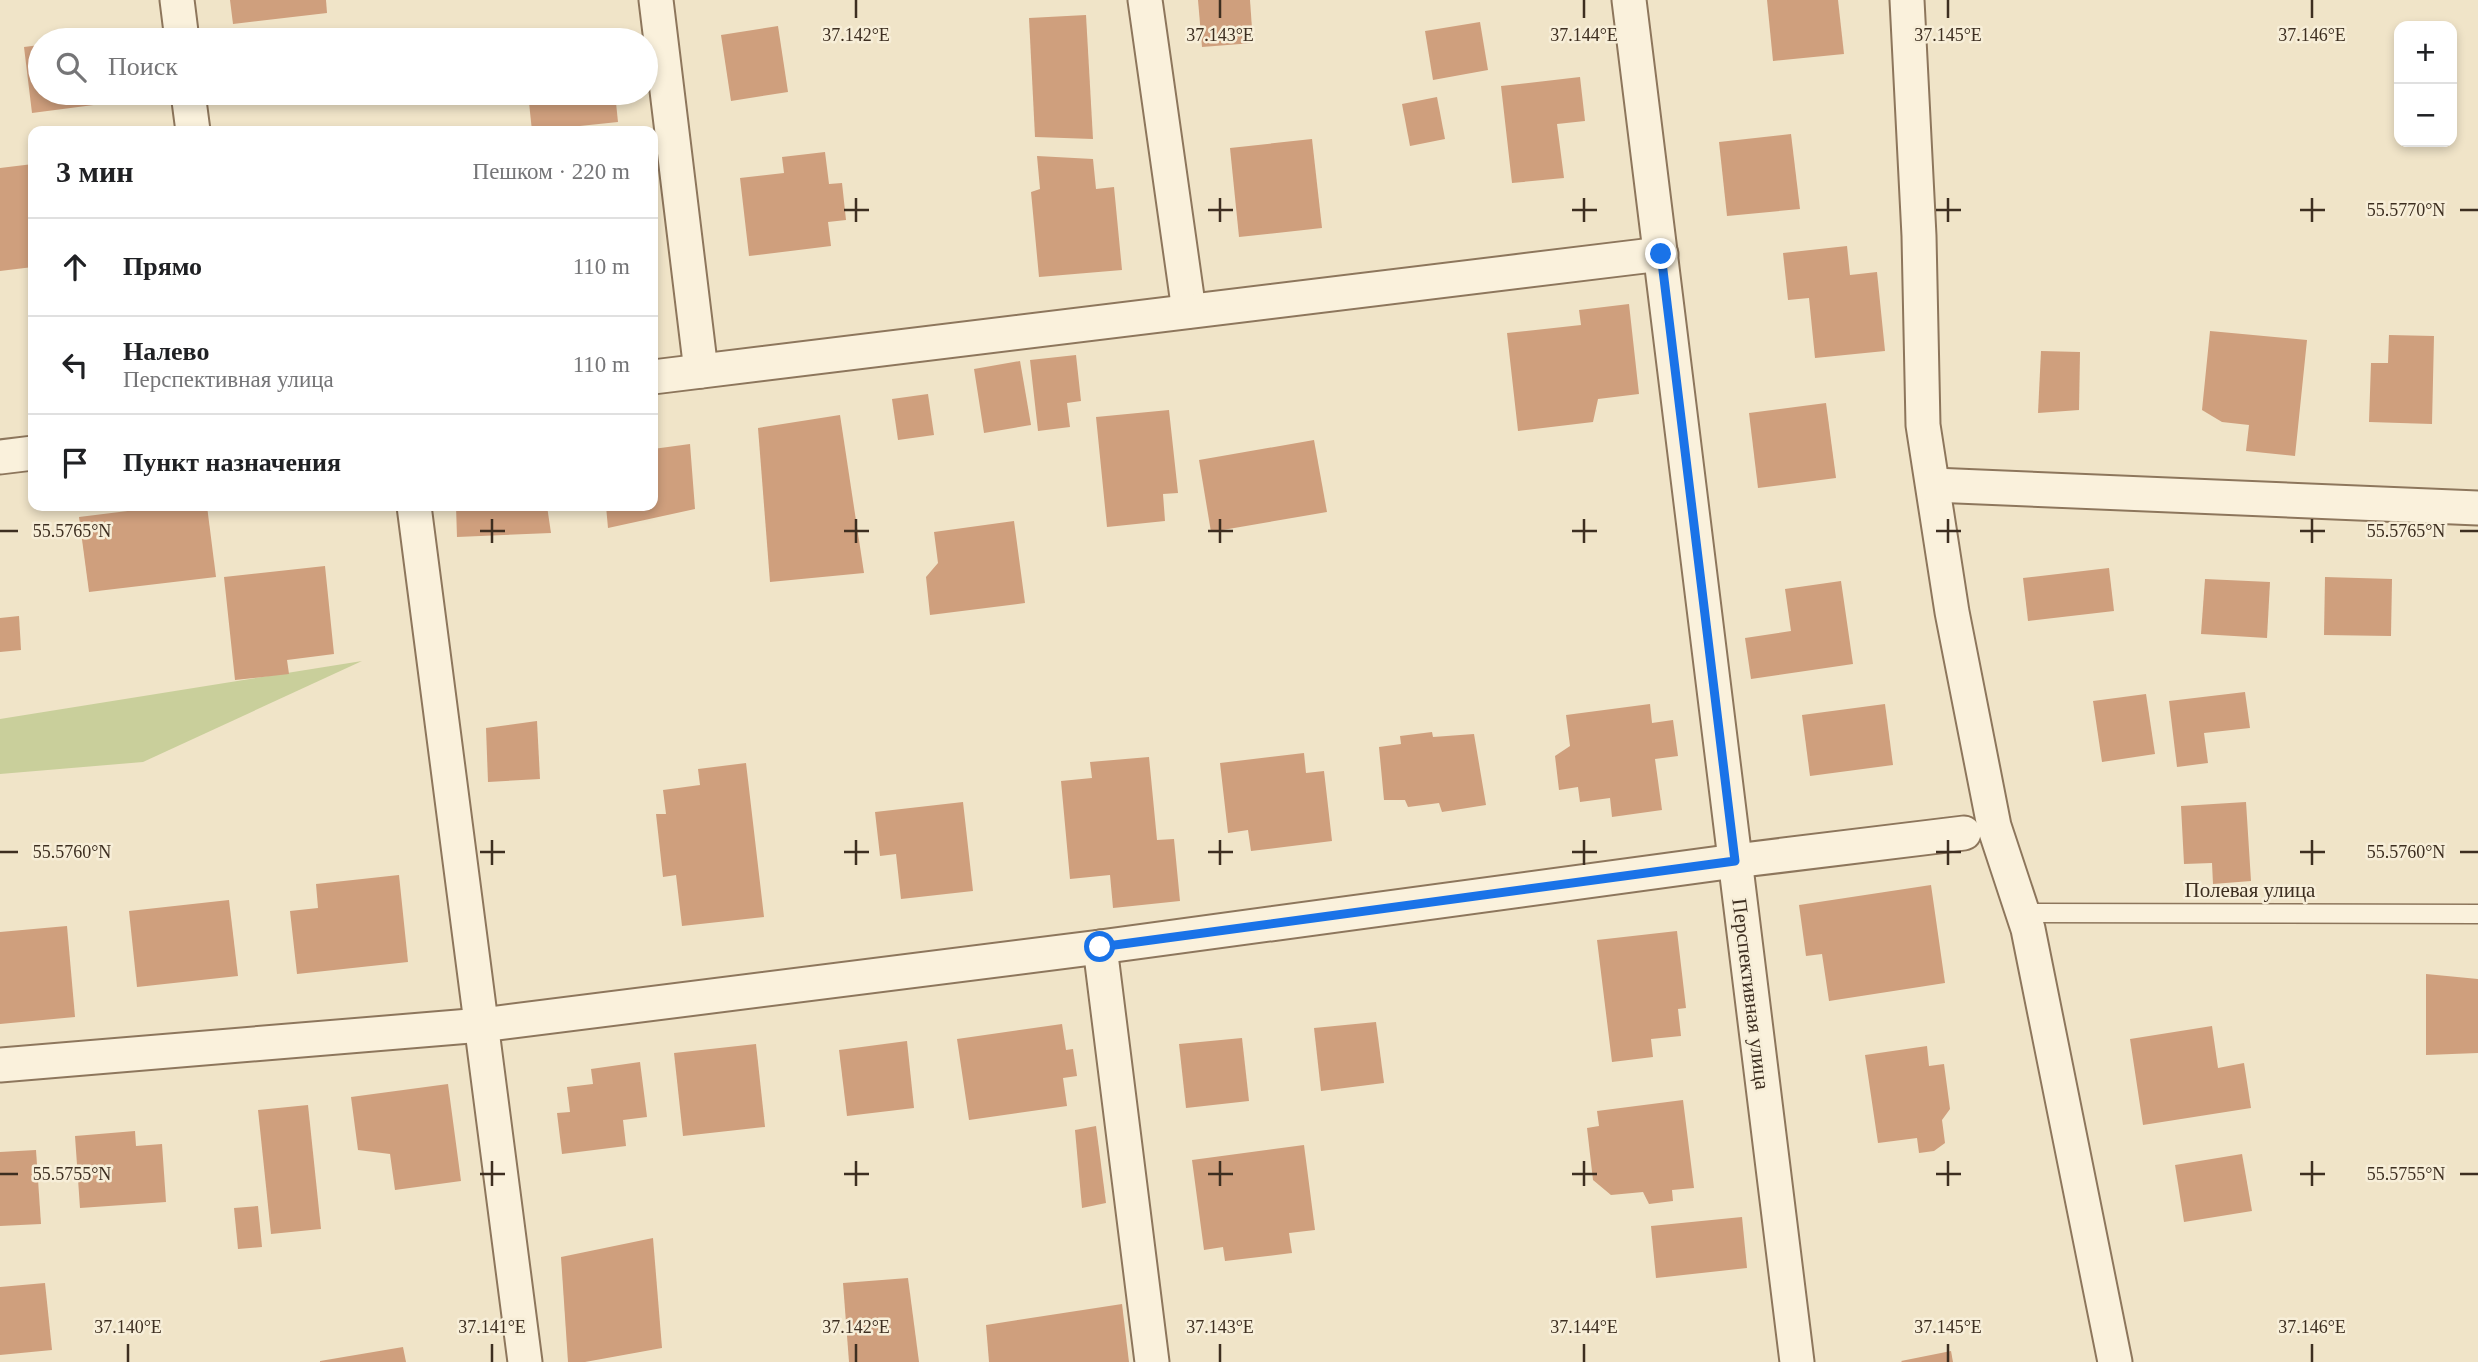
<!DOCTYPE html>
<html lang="ru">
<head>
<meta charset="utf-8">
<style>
  body { margin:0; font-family:"Times New Roman",serif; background:#f2f2f2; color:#202124 }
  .controls { position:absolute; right:21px; top:21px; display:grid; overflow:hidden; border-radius:14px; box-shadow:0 4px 10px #0003 }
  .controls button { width:63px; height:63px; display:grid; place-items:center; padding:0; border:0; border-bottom:2px solid #e0e0e0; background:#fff; color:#202124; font:35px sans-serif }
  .stop { position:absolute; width:21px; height:21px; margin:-16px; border:5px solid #1a73e8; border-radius:50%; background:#fff }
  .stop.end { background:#1a73e8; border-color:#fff; box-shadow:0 2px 7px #0008 }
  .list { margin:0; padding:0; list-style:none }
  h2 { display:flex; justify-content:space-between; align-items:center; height:91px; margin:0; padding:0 28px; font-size:30px }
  h2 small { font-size:23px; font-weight:400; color:#757577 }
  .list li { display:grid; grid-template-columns:46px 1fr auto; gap:21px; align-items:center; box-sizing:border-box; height:98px; padding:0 28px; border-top:2px solid #e0e0e0 }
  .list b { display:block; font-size:26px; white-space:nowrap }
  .list p { margin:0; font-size:23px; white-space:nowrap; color:#757577 }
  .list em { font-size:23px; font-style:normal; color:#757577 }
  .icon { flex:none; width:38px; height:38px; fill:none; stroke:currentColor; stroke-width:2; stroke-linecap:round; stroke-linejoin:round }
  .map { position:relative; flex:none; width:2478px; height:1362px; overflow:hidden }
  .search { position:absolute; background:#fff; box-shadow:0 4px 10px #0003; left:28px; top:28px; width:630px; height:77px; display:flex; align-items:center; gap:18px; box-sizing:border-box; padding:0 24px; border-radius:38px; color:#757577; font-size:26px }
  .panel { position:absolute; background:#fff; box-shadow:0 4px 10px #0003; left:28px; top:126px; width:630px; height:385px; border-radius:14px }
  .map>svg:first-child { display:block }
  .green { fill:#c9cf9b }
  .building { fill:#cf9f7d }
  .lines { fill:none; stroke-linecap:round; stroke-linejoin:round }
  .service-casing { stroke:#8d765c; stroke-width:21 }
  .minor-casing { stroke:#8d765c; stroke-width:37 }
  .service { stroke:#faf1dc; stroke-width:18 }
  .minor { stroke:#faf1dc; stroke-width:33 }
  .route { stroke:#1a73e8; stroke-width:9 }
  .ticks { fill:none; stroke:#3d2e20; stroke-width:2.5 }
  .labels { text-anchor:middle; stroke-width:5; stroke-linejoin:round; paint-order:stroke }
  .street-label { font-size:21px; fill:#3d2e20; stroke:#f7eed8 }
  .ticks-label { font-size:18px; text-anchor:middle; fill:#3d2e20; stroke:#f7eed8; stroke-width:5; stroke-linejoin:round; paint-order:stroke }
</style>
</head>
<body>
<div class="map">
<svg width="2478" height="1362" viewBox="0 0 2478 1362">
  <rect width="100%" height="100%" fill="#f0e4c8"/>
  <!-- green -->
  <polygon class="green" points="362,661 143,762 0,774 0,719"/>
  <!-- building -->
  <g class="building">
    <polygon points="230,0 326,0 327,13 233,24"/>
    <polygon points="1198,0 1250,0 1253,43 1202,47"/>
    <polygon points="1767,0 1838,0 1844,54 1773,61"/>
    <polygon points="1086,15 1093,139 1035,137 1029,18"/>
    <polygon points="1480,22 1488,70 1433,80 1425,31"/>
    <polygon points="778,26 788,92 731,101 721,35"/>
    <polygon points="40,45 40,93 131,93 132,100 32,113 24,47"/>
    <polygon points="1580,77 1585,121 1557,124 1564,178 1512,183 1501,86"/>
    <polygon points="528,93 615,93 618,122 532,131"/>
    <polygon points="1437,97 1445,139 1410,146 1402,104"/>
    <polygon points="1791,134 1800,209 1727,216 1719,142"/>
    <polygon points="1312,139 1322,228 1239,237 1230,148"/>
    <polygon points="825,152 829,184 842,183 846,220 828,222 831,246 749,256 740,178 784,173 782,157"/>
    <polygon points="1037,156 1093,159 1096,189 1114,187 1122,270 1039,277 1031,192 1040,189"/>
    <polygon points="33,164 33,267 0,271 0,168"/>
    <polygon points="1847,246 1850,275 1877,272 1885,351 1815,358 1809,298 1788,300 1783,253"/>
    <polygon points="1629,304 1639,394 1598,399 1593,422 1518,431 1507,333 1581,325 1579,310"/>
    <polygon points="2210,331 2307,340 2295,456 2246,451 2249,425 2222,422 2202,410"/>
    <polygon points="2389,335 2434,336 2432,424 2369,422 2371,363 2388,363"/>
    <polygon points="2041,351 2080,352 2079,410 2038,413"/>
    <polygon points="1076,355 1081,401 1067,403 1070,427 1038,431 1030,360"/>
    <polygon points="1020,361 1031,425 984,433 974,369"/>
    <polygon points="928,394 934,435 898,440 892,399"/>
    <polygon points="1826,403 1836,478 1758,488 1749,413"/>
    <polygon points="1169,410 1178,493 1163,494 1165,521 1107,527 1096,417"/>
    <polygon points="840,415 864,573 770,582 758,428"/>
    <polygon points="1314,440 1327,512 1211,532 1199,460"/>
    <polygon points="690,444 695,509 608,528 606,506 653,506 653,449"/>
    <polygon points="168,506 207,506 216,577 89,592 79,517"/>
    <polygon points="456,506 547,506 551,533 457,537"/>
    <polygon points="1014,521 1025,603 930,615 926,577 938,563 934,532"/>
    <polygon points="325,566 334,654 287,660 289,674 235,680 224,577"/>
    <polygon points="2109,568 2114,611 2028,621 2023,578"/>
    <polygon points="2325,577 2392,579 2391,636 2324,635"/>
    <polygon points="2205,579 2270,582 2267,638 2201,634"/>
    <polygon points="1841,581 1853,664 1751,679 1745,638 1791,631 1785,589"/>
    <polygon points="19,616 21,650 0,652 0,618"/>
    <polygon points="2245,692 2250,728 2204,733 2208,763 2177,767 2169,701"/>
    <polygon points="2146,694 2155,754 2102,762 2093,701"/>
    <polygon points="1650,704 1652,723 1673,720 1678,756 1655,759 1662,810 1612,817 1610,798 1580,802 1578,787 1559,790 1555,756 1570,746 1566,715"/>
    <polygon points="1885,704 1893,765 1810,776 1802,715"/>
    <polygon points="537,721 540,779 488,782 486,728"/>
    <polygon points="1432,732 1433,737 1474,734 1486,805 1442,812 1439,803 1408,807 1405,800 1384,800 1379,747 1401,744 1400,736"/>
    <polygon points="1304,753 1306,773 1324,771 1332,841 1251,851 1248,830 1228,833 1220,763"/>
    <polygon points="1149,757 1157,840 1174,839 1180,901 1113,908 1110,875 1070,879 1061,781 1092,778 1090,762"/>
    <polygon points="746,763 764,917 682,926 676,875 663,877 656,814 666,814 663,790 700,785 698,769"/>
    <polygon points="963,802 973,891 901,899 896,854 880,856 875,812"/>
    <polygon points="2246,802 2251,881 2213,884 2212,863 2184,864 2181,806"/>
    <polygon points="399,875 408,962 297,974 290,911 318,908 316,884"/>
    <polygon points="1931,885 1945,983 1829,1001 1822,954 1806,956 1799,905"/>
    <polygon points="229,900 238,976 137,987 129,911"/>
    <polygon points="67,926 75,1017 0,1024 0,932"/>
    <polygon points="1677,931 1686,1008 1678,1009 1681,1036 1651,1039 1653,1057 1612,1062 1597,940"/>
    <polygon points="2426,974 2478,979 2478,1053 2426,1055"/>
    <polygon points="1376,1022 1384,1083 1321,1091 1314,1028"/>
    <polygon points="1062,1024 1066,1050 1073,1049 1077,1076 1063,1078 1067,1106 969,1120 957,1039"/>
    <polygon points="2212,1026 2218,1068 2244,1063 2251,1108 2143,1125 2130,1039"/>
    <polygon points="1242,1038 1249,1101 1186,1108 1179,1044"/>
    <polygon points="907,1041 914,1108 847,1116 839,1050"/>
    <polygon points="756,1044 765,1127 683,1136 674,1053"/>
    <polygon points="1927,1046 1929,1066 1944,1064 1950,1109 1942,1120 1945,1143 1934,1151 1919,1153 1917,1138 1878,1143 1865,1055"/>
    <polygon points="640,1062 647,1117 623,1120 626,1146 562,1154 557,1113 570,1112 567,1087 593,1084 591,1069"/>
    <polygon points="448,1084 461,1181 395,1190 390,1154 358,1150 351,1097"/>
    <polygon points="1683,1100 1694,1188 1672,1190 1673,1201 1649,1204 1643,1192 1611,1195 1593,1180 1587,1128 1599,1126 1597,1111"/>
    <polygon points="308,1105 321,1229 271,1234 258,1110"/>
    <polygon points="1096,1126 1106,1203 1082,1208 1075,1130"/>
    <polygon points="135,1131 136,1146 162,1144 166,1202 80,1208 75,1136"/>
    <polygon points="1304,1145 1315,1230 1289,1233 1292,1253 1225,1261 1223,1247 1204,1250 1192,1160"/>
    <polygon points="36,1150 41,1224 0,1226 0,1152"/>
    <polygon points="2242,1154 2252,1211 2184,1222 2175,1165"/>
    <polygon points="258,1206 262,1247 238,1249 234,1208"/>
    <polygon points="1742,1217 1747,1268 1656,1278 1651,1226"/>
    <polygon points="653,1238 662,1348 585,1362 568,1362 561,1257"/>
    <polygon points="908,1278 919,1362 849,1362 843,1283"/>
    <polygon points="45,1283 52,1350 0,1355 0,1287"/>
    <polygon points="1122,1304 1129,1362 989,1362 986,1325"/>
    <polygon points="403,1347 406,1362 320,1362 320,1361"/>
    <polygon points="1951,1351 1953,1362 1902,1362 1901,1361"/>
  </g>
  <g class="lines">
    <defs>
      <polyline id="service" points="2023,913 2478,914"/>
      <g id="minor">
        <polyline points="177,0 182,40"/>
        <polyline points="656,0 701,371"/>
        <polyline points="1145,0 1189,311"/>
        <polyline points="1629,0 1797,1362"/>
        <polyline points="1907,0 1919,236 1923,425 1952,612 1994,826 2028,929 2115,1362"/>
        <polyline points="188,93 193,131"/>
        <polyline points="653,377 1661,254"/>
        <polyline points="0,457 33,453"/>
        <polyline points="1933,485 2478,508"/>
        <polyline points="414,506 525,1362"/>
        <polyline points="1100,947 1152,1362"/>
        <polyline points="0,1065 482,1025 1100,947 1735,861 1964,833"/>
      </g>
    </defs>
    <!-- service casing -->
    <use href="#service" class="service-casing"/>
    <!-- minor casing -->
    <use href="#minor" class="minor-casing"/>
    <!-- service -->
    <use href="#service" class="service"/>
    <!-- minor -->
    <use href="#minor" class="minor"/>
  </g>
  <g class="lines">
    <!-- route -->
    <polyline class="route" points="1100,947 1735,861 1661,254"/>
  </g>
  <!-- ticks -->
  <path class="ticks" d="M856,0V18M1220,0V18M1584,0V18M1948,0V18M2312,0V18M856,198V222M1220,198V222M1584,198V222M1948,198V222M2312,198V222M844,210H869M1208,210H1233M1572,210H1597M1936,210H1961M2300,210H2325M2460,210H2478M492,519V543M856,519V543M1220,519V543M1584,519V543M1948,519V543M2312,519V543M0,531H18M480,531H505M844,531H869M1208,531H1233M1572,531H1597M1936,531H1961M2300,531H2325M2460,531H2478M492,840V865M856,840V865M1220,840V865M1584,840V865M1948,840V865M2312,840V865M0,852H18M480,852H505M844,852H869M1208,852H1233M1572,852H1597M1936,852H1961M2300,852H2325M2460,852H2478M492,1161V1186M856,1161V1186M1220,1161V1186M1584,1161V1186M1948,1161V1186M2312,1161V1186M0,1174H18M480,1174H505M844,1174H869M1208,1174H1233M1572,1174H1597M1936,1174H1961M2300,1174H2325M2460,1174H2478M128,1344V1362M492,1344V1362M856,1344V1362M1220,1344V1362M1584,1344V1362M1948,1344V1362M2312,1344V1362"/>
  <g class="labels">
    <!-- street labels -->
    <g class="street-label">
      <text x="2250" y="897">Полевая улица</text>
      <text transform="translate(1751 994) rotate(83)" y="7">Перспективная улица</text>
    </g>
  </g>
  <g class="ticks-label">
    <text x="856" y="41">37.142°E</text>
    <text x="1220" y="41">37.143°E</text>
    <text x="1584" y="41">37.144°E</text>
    <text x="1948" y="41">37.145°E</text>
    <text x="2312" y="41">37.146°E</text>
    <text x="2406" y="216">55.5770°N</text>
    <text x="72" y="537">55.5765°N</text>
    <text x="2406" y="537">55.5765°N</text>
    <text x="72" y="858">55.5760°N</text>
    <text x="2406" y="858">55.5760°N</text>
    <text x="72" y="1180">55.5755°N</text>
    <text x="2406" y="1180">55.5755°N</text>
    <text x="128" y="1333">37.140°E</text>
    <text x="492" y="1333">37.141°E</text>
    <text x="856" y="1333">37.142°E</text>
    <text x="1220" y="1333">37.143°E</text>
    <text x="1584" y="1333">37.144°E</text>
    <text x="1948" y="1333">37.145°E</text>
    <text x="2312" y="1333">37.146°E</text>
  </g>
</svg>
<div class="controls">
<button>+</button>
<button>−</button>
</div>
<div class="stop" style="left:1100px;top:947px"></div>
<div class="stop end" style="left:1661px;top:254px"></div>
<div class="search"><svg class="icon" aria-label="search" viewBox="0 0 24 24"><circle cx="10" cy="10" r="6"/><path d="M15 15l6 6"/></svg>Поиск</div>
<section class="panel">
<h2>3 мин<small>Пешком · 220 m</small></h2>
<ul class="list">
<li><svg class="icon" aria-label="ahead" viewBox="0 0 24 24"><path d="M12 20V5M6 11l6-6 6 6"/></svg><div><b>Прямо</b></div><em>110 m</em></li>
<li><svg class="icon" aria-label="left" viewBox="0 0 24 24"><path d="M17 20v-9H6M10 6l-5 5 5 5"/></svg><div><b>Налево</b><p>Перспективная улица</p></div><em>110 m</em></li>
<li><svg class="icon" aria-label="arrive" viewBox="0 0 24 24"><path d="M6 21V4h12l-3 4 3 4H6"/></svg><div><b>Пункт назначения</b></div></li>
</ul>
</section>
</div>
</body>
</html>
